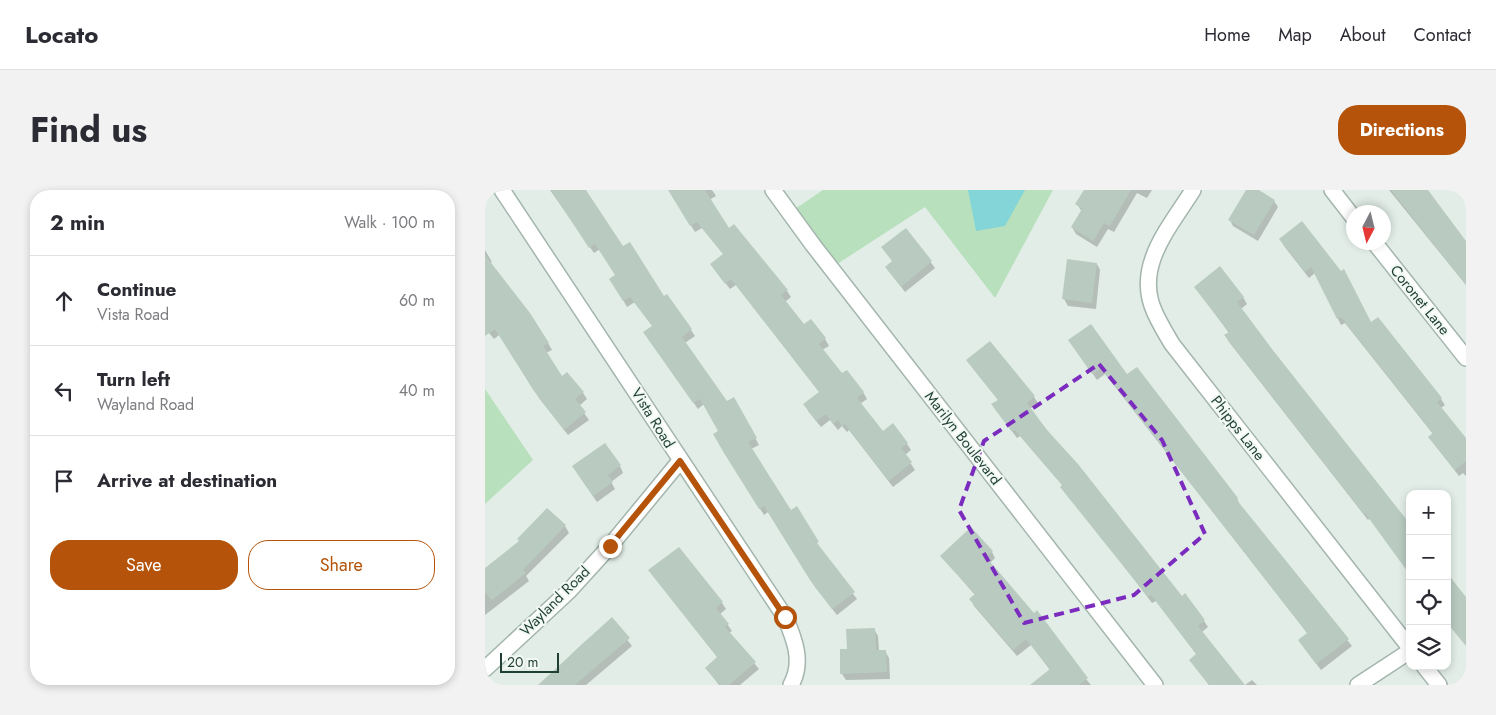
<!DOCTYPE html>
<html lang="en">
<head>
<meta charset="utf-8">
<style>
  body { margin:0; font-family:Jost,sans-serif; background:#f2f2f3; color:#2b2b33 }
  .controls { position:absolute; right:15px; bottom:15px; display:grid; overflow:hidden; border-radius:10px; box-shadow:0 2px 8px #0003 }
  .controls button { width:45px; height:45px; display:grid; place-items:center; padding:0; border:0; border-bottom:1px solid #e1e1e2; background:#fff; color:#2b2b33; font:25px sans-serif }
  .compass { position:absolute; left:861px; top:15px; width:45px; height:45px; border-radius:50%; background:#fff; box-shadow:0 2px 8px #0003; rotate:187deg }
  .scale { position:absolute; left:15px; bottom:12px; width:59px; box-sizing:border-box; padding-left:5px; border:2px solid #1f3f33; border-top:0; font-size:14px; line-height:18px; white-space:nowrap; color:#1f3f33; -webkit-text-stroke:4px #f2f9f4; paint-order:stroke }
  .stop { position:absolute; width:15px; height:15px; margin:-11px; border:4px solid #b45309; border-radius:50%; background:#fff }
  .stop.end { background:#b45309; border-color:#fff; box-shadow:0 1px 5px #0008 }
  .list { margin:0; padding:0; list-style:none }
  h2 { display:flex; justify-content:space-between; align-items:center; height:65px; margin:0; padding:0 20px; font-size:21px }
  h2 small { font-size:16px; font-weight:400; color:#7c7c81 }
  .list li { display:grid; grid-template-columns:32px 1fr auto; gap:15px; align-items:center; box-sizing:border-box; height:90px; padding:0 20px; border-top:1px solid #e1e1e2 }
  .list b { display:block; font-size:19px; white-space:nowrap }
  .list p { margin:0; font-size:16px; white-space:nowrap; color:#7c7c81 }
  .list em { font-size:16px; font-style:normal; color:#7c7c81 }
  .actions { display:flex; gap:10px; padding:15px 20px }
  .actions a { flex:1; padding:11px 0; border:1px solid #b45309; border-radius:20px; text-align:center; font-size:18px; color:#b45309 }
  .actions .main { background:#b45309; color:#fff }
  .icon { flex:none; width:28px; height:28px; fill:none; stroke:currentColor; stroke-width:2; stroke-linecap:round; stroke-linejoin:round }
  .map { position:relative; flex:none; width:981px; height:495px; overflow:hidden; border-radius:20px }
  header { display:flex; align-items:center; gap:30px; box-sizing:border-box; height:70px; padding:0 25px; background:#fff; border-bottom:1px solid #e1e1e2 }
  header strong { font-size:24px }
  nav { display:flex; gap:28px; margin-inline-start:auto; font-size:18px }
  .intro { display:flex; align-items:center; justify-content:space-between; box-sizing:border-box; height:120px; padding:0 30px }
  h1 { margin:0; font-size:35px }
  .button { padding:12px 22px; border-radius:20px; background:#b45309; color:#fff; font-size:18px; font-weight:700 }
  main { display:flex; gap:30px; padding:0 30px }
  aside { flex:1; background:#fff; border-radius:20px; box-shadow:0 2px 8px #0003 }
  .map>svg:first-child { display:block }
  .green { fill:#b8e0bd }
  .water { fill:#84d5d7 }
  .shadow { fill:#0003 }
  .building { fill:#b9cbc1 }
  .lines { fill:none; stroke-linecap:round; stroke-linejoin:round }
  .street-casing { stroke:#a3b5ad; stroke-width:18 }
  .street { stroke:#fff; stroke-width:15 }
  .route { stroke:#b45309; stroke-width:6 }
  .marked { fill:none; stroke:#7b2cbf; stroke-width:4; stroke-dasharray:10 6; stroke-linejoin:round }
  .labels { text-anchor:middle; stroke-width:4; stroke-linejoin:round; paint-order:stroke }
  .street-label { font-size:15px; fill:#1f3f33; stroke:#f2f9f4 }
</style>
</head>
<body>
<header>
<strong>Locato</strong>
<nav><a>Home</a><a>Map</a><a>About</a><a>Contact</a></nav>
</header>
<div class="intro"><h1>Find us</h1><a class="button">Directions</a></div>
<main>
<aside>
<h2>2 min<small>Walk · 100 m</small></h2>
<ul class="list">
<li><svg class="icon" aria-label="ahead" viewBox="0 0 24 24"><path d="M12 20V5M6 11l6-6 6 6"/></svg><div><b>Continue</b><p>Vista Road</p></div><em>60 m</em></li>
<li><svg class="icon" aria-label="left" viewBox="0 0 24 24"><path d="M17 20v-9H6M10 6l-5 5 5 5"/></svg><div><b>Turn left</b><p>Wayland Road</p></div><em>40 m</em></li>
<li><svg class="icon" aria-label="arrive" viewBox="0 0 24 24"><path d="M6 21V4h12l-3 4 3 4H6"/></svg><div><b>Arrive at destination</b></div></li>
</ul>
<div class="actions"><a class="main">Save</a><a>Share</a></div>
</aside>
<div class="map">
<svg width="981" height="495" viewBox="0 0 981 495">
  <rect width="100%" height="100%" fill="#e1ede6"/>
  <!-- green -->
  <g class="green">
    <polygon points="338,0 568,0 510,108 440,17 346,78 304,23"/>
    <polygon points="0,199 48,270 0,314"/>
  </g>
  <!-- water -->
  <polygon class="water" points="483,0 540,0 520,36 491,41"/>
  <!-- shadow -->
  <g class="shadow">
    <polygon points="65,0 100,0 137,58 206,140 210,146 200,153 241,213 249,209 274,255 266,259 305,322 312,318 335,360 372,409 352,425 330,397 283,322 279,325 244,270 235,242 219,214 213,219 164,149 168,137 150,112 142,117 126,89 132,86 115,59 109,63"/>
    <polygon points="184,0 227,0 231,6 224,10 244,40 249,36 302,101 306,107 300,112 319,136 326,131 340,149 344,156 337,160 357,185 378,202 382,209 375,214 398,243 408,235 422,254 426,260 420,265 430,280 408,297 364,240 362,242 357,236 353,240 345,230 336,237 323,221 335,203 251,95 245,99 231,81 239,65 217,38 210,42"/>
    <polygon points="601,0 667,0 662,8 652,3 629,42 623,39 612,57 591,44 587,37 597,22 592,14"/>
    <polygon points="762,0 771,0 789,11 793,17 773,51 748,36 745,30"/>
    <polygon points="904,0 933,0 981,53 981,95"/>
    <polygon points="817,33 886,134 956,209 960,215 956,218 981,250 981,286 978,283 974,286 949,254 945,247 948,244 860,133 856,135 830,83 824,88 799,56 796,50"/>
    <polygon points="421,39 450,78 420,102 401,77 408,72 398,58"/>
    <polygon points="0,60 7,72 5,73 63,153 67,160 61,163 77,188 98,203 102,209 94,216 104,230 83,245 54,208 14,145 9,149 0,138"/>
    <polygon points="612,74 615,80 611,119 583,116 579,109"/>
    <polygon points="710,97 758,107 762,114 756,119 885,328 883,330 744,152 741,146 744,143"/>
    <polygon points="505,153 549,207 553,213 545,219 697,408 700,405 719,431 723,437 717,442 758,495 724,495 705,470 712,465 671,411 667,413 578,296 535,246 532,248 512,221 514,211 487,177"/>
    <polygon points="589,157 642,186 752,308 755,316 867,456 836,480 814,451 823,444 620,184 612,190"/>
    <polygon points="135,276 138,283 126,292 130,299 112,312 92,283"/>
    <polygon points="80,336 84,343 41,386 44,391 0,425 0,380 35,352"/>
    <polygon points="507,362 510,368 505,373 606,495 548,495 565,480 546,455 532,466 489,416 486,409 490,405 456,366"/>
    <polygon points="164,380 237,413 241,419 235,424 247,441 244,443 274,479 255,495 234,495 221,478 233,468"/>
    <polygon points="126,429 147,456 101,495 56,495 95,456"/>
    <polygon points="389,439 393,446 394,461 400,461 404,468 405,489 361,490 357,484 363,460"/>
    <polygon points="767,490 772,495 760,495"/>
  </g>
  <!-- building -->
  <g class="building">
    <polygon points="66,0 101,0 138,56 145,52 179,106 182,104 207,139 197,147 242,211 249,207 272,248 263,252 306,320 312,316 334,352 332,353 370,402 347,419 325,390 279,316 274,319 239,263 228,244 233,241 215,209 208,213 158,142 167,136 145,107 138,111 124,89 130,85 110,54 104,58"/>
    <polygon points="183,0 220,0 244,38 249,34 303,100 296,105 319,134 326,129 341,148 334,154 357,183 362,180 379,202 372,208 398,241 408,233 423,253 416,258 427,272 404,291 360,234 357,236 353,230 348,234 341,224 331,231 318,214 334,202 246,89 240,94 225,74 238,64 212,32 205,36"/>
    <polygon points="599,0 646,0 625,36 619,33 608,51 586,37 597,19 590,14"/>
    <polygon points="761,0 774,0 790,10 769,45 743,30"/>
    <polygon points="906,0 943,0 981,51 981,95"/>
    <polygon points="817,31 856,81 859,79 886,132 893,127 957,208 952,212 981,248 981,271 970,280 943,247 948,243 856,127 852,129 826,77 820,82 794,49"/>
    <polygon points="421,38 447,71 416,97 400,77 407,71 396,57"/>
    <polygon points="0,65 45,123 64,153 58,156 77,186 82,182 99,202 90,209 101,222 79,240 49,201 10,139 0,146"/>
    <polygon points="582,69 612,73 607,113 577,109"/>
    <polygon points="735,76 759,107 752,112 787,159 925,334 925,385 880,323 879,324 739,145 744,142 709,97"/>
    <polygon points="606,134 642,184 652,177 753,308 751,309 864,449 831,474 813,450 822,443 616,178 607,184 583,150"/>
    <polygon points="505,151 550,206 542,213 562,240 593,274 697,406 700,403 720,430 713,436 760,495 724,495 704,470 711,464 666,405 663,407 575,297 577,295 530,240 527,242 506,214 513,210 481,170"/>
    <polygon points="120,253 136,275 123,285 128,292 108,306 87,276"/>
    <polygon points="62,318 81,335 38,380 41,383 7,410 0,402 0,378 34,351 32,349"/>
    <polygon points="486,337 508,361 501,367 549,423 552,420 603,488 594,495 545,495 565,479 541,449 528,460 484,409 490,404 455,366"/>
    <polygon points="194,357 238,412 231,418 244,434 240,437 271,472 244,495 235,495 220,478 232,467 163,380"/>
    <polygon points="962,383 981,407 981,456 962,433"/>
    <polygon points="127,427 145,448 90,495 53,495"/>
    <polygon points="390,438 391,460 401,460 402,482 355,484 355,459 362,459 361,439"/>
  </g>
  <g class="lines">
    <defs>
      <g id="street">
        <path d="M17,0L300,427C309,448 319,472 306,495"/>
        <polyline points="288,0 328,55 670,495"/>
        <path d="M708,0C685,37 648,77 670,123C675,134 681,144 687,154L925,458"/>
        <polyline points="847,0 868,27"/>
        <polyline points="889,52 981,168"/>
        <polyline points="939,476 954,495"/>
        <polyline points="0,479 84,401 125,356 195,271"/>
        <polyline points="873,495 925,461"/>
      </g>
    </defs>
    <!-- street casing -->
    <use href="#street" class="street-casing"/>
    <!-- street -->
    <use href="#street" class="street"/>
  </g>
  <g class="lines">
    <!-- route -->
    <polyline class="route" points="125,356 195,271 300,427"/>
  </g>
  <!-- marked area -->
  <path class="marked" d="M614,174L677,250L720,344L649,405L539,433L474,320L499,251Z"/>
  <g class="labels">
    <!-- street labels -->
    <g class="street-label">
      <text transform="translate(935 110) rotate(51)" y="5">Coronet Lane</text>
      <text transform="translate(168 228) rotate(58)" y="5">Vista Road</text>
      <text transform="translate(753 238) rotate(52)" y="5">Phipps Lane</text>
      <text transform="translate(478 248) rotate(52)" y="5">Marilyn Boulevard</text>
      <text transform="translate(70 411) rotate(-45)" y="5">Wayland Road</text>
    </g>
  </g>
</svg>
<div class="controls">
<button>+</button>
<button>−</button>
<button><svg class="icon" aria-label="locate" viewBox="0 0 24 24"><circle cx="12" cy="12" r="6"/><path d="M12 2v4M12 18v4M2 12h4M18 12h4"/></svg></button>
<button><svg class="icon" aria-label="layers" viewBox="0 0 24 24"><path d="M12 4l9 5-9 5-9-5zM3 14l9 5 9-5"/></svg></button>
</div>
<svg class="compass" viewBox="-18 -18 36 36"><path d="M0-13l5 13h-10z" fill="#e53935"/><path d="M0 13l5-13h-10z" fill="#7c7c81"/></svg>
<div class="scale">20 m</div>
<div class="stop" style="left:300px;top:427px"></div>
<div class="stop end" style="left:125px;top:356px"></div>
</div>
</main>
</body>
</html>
